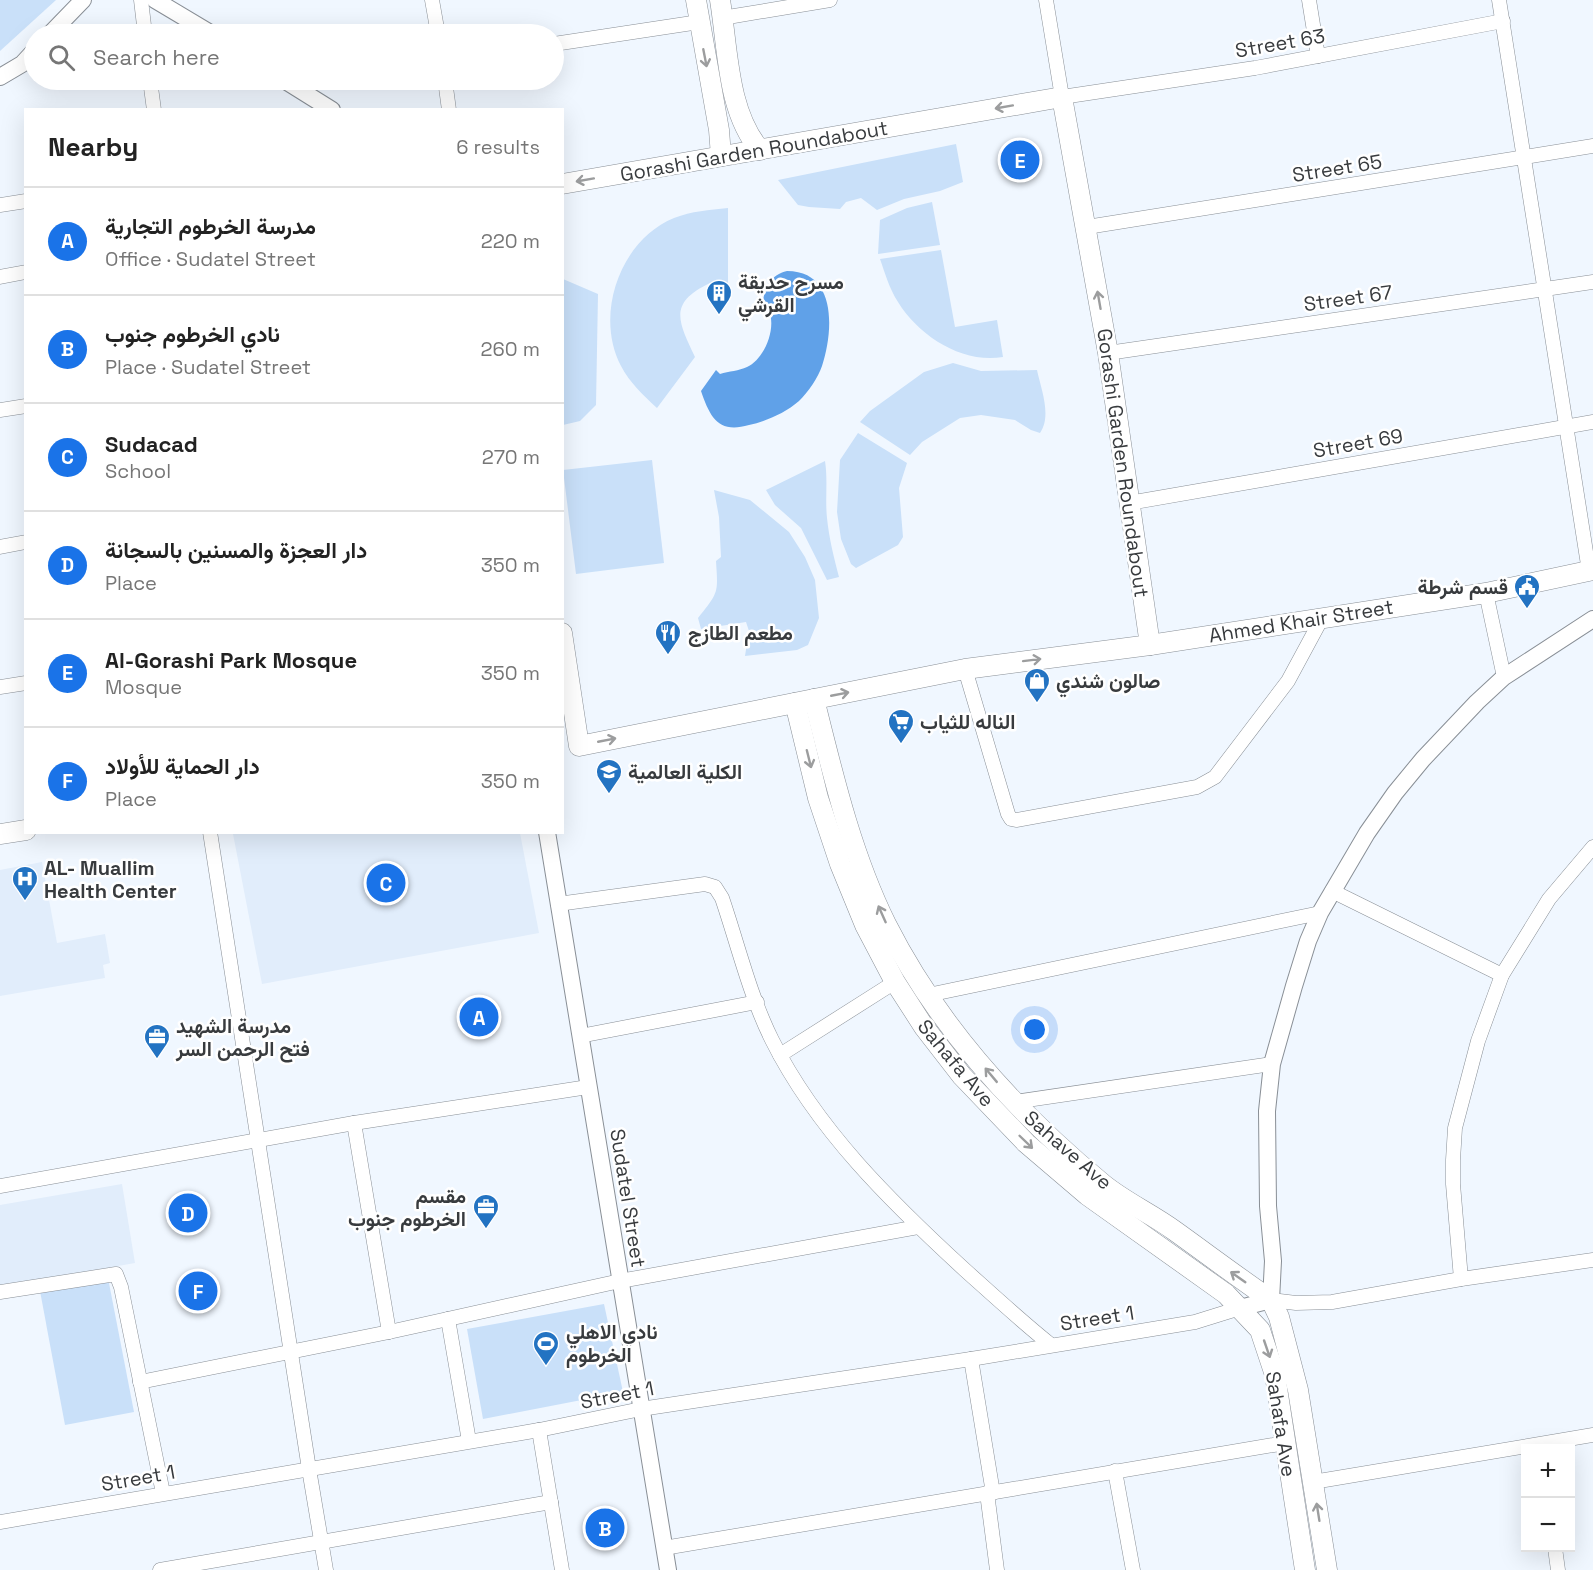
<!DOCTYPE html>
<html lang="en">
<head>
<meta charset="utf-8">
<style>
  body { margin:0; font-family:"Space Grotesk",Vazirmatn,sans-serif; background:#f2f2f2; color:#222 }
  .controls { position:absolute; right:18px; bottom:18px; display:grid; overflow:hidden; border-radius:0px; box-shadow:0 6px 24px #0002 }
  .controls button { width:54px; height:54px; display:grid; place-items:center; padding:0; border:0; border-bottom:2px solid #e0e0e0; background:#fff; color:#222; font:30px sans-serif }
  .you { position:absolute; left:1035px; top:1030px; width:21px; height:21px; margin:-15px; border:4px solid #fff; border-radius:50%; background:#1a73e8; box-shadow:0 0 0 9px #1a73e833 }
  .badge { display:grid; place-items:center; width:39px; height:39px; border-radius:50%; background:#1a73e8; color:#fff; font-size:20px; font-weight:700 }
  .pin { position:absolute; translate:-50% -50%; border:3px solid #fff; box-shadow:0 2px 6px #0006 }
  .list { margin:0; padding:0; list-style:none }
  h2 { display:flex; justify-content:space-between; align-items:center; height:78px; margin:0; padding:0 24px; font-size:26px }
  h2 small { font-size:20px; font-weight:400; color:#767676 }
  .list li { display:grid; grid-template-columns:39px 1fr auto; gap:18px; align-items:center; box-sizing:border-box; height:108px; padding:0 24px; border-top:2px solid #e0e0e0 }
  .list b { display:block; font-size:22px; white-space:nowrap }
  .list p { margin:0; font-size:20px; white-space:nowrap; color:#767676 }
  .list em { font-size:20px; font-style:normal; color:#767676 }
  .icon { flex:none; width:33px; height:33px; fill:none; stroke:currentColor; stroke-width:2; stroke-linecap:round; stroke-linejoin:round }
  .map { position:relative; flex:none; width:1593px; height:1570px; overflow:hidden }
  .search { position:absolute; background:#fff; box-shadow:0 6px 24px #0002; left:24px; top:24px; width:540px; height:66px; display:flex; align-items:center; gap:15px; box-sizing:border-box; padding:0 21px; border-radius:33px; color:#767676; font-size:22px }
  .panel { position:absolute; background:#fff; box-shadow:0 6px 24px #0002; left:24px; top:108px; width:540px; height:726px; border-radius:0px }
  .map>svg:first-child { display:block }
  .built { fill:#e1edfb }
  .green { fill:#c9e0f9 }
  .water { fill:#60a1e8 }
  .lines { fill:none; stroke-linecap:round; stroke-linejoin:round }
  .minor-casing { stroke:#898f96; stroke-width:15 }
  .tertiary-casing { stroke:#898f96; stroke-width:18 }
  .secondary-casing { stroke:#898f96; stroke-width:21 }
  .minor { stroke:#fff; stroke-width:14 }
  .tertiary { stroke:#fff; stroke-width:16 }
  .secondary { stroke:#fff; stroke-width:20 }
  .oneway { stroke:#9c9d9e }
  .labels { text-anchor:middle; stroke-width:5; stroke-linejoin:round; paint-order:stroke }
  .street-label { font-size:20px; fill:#383b3e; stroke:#fff }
  .poi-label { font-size:20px; font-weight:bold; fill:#383b3e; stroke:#fff; text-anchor:start }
</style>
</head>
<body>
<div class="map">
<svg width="1593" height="1570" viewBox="0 0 1593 1570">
  <rect width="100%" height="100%" fill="#f0f7ff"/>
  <!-- built -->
  <g class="built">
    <polygon points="241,833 520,833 539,933 262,984 233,834"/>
    <polygon points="42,862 57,943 105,934 110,963 103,965 105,978 0,996 0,870"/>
    <polygon points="122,1184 135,1263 0,1287 0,1205"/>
  </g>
  <!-- green -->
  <g class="green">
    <polygon points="0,0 56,0 0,51"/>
    <polygon points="956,144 963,182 940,191 904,199 877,210 861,198 846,202 840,209 809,207 798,205 778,180"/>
    <polygon points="932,202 940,245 878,254 880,220 907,208"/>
    <path d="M728,208V293L710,283C668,303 678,321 695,357L657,408C643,395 630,383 621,366C594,315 620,240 674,218C692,211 709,210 728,208Z"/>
    <path d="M941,250L955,327L997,320L1003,357C962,364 919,336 898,302C889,288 885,273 880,259Z"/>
    <polygon points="563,279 598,294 596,405 580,421 563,425"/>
    <path d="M953,363L981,371L1037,370C1041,389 1052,416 1040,433L1031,430L1015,420L981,415L960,418L922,442L910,455L860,422L870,411L924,372Z"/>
    <polygon points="858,433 907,463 899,488 903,537 898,545 856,568 851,564 841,539 837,512 840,460"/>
    <polygon points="652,460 664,563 576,574 563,470"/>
    <path d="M825,461C828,480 825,499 827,518C829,538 834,558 839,577L827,580L801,528L775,505L766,490Z"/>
    <path d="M714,490L750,500L789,532L805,557L815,580L819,618L808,645L797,650L745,656L747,643L751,637L746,622L701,629L698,618C719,592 718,593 716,561L721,557L719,517Z"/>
    <polygon points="108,1278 134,1412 65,1425 40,1291"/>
    <polygon points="604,1304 623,1392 483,1419 467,1329"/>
  </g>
  <!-- water -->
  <path class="water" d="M787,271C838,271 833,333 822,366C818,378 808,392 799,401C785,413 767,421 749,425C718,434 710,417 701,391L716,370L720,374C729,371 739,371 747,367C767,358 781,318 763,302C765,286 771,275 787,271Z"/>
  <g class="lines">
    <defs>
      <g id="minor">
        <polyline points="141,0 145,34"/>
        <polyline points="432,0 438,34"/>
        <polyline points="1046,0 1062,97 1255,68 1503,21"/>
        <polyline points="1309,0 1318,56"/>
        <polyline points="1499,0 1589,571"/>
        <polyline points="722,18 830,0"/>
        <polyline points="554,44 699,22"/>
        <polyline points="150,80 154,110"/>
        <polyline points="445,80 449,110"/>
        <polyline points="0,205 26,201"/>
        <polyline points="1087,227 1593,146"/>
        <polyline points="0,277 26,272"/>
        <polyline points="1108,353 1593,282"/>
        <polyline points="0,410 26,406"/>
        <polyline points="1129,503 1593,422"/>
        <polyline points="0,547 26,542"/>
        <polyline points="1486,593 1504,677"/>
        <polyline points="965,669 1008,814 1011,819 1016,820 1197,787 1215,777 1288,681 1322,618"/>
        <polyline points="0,687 26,683"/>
        <polyline points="210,832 309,1469 326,1570"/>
        <polyline points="1332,891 1502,975"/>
        <path d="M558,904L705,884L715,887L722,898C738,945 750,996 772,1040C817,1130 892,1203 965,1270C994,1296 1021,1321 1051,1345"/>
        <polyline points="928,995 1320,913"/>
        <polyline points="580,1036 757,1002"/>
        <polyline points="780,1055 895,982"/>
        <polyline points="1014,1102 1272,1064"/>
        <polyline points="354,1123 389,1332"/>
        <polyline points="0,1186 354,1123 588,1087"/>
        <polyline points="1461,1279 1453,1184 1453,1160 1455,1128 1478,1041 1502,975 1549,899 1593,847"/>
        <polyline points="0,1292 116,1274 121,1287 163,1493"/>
        <polyline points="1271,1300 1296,1303 1332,1302 1461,1279 1593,1260"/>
        <polyline points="448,1319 469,1441"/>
        <polyline points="971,1359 993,1493"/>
        <polyline points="140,1382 389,1332 620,1281 918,1227"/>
        <polyline points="539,1430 562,1570"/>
        <polyline points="1115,1471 1133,1570"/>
        <polyline points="1313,1482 1593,1435"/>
        <polyline points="987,1493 997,1570"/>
        <polyline points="0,1522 539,1430 641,1409 971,1359 1195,1322 1240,1308"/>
        <polyline points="664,1548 1285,1443"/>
        <polyline points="1555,1548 1558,1570"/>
        <polyline points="160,1570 551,1502"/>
      </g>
      <g id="tertiary">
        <polyline points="155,0 212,34"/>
        <polyline points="50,34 83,0"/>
        <polyline points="0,77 22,64 34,51"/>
        <polyline points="284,80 332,110"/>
        <polyline points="547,832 668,1570"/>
        <polyline points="1240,1308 1271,1300 1273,1261 1268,1206 1267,1111 1272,1064 1294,986 1308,941 1320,913 1367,833 1395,793 1423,759 1477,702 1504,677 1593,619"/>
      </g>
      <g id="secondary">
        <polyline points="696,0 719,130 721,156"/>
        <path d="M720,0C728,49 727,111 760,150"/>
        <polyline points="562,184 1062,97 1108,353 1150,645 965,669 579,746 562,633"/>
        <polyline points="1150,645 1486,593 1593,570"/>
        <path d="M814,699C833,775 851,853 886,924C937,1025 1016,1112 1103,1184C1125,1202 1152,1214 1175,1231C1207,1254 1239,1278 1271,1300L1279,1317L1298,1390L1327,1570"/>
        <polyline points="795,703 818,798 840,864 865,925 895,982 924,1027 962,1076 1026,1143 1087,1195 1226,1294 1260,1330 1275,1375 1305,1570"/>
        <polyline points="0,834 26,830"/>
      </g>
    </defs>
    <!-- minor casing -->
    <use href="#minor" class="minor-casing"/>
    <!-- tertiary casing -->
    <use href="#tertiary" class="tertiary-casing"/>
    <!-- secondary casing -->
    <use href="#secondary" class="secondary-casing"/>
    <!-- minor -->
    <use href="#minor" class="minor"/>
    <!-- tertiary -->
    <use href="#tertiary" class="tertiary"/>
    <!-- secondary -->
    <use href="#secondary" class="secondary"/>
  </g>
  <!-- one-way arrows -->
  <defs><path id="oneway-shaft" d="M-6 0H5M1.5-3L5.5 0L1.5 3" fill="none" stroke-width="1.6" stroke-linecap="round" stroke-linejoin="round" transform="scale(1.5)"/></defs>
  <g class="oneway">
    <use href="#oneway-shaft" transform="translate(705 58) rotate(79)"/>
    <use href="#oneway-shaft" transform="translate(1004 107) rotate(170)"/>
    <use href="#oneway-shaft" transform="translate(585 180) rotate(170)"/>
    <use href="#oneway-shaft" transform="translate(1099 300) rotate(-100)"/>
    <use href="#oneway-shaft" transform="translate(1032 660) rotate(-7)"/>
    <use href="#oneway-shaft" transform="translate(840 694) rotate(-11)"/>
    <use href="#oneway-shaft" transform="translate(607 740) rotate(-11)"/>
    <use href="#oneway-shaft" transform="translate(809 759) rotate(76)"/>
    <use href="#oneway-shaft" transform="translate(882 914) rotate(-114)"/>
    <use href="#oneway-shaft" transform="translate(991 1075) rotate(-130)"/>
    <use href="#oneway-shaft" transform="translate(1026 1142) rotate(44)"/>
    <use href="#oneway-shaft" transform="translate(1238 1277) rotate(-145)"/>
    <use href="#oneway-shaft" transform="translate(1267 1349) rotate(71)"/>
    <use href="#oneway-shaft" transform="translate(1318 1512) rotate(-99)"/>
  </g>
  <!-- icons -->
  <defs>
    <symbol id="building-pin" viewBox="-11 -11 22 30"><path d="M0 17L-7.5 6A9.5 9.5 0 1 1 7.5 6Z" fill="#2373c2" stroke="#fff"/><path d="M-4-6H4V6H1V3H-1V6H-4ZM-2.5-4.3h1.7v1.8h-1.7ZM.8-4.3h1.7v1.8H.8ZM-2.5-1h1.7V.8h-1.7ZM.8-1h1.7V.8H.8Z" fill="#fff"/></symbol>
    <symbol id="civic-pin" viewBox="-11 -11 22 30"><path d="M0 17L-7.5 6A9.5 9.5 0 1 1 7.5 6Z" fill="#2373c2" stroke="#fff"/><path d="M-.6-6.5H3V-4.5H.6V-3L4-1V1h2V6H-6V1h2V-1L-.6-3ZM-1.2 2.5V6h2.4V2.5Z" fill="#fff"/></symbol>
    <symbol id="restaurant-pin" viewBox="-11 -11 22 30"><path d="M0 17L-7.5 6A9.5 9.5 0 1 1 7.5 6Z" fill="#2373c2" stroke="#fff"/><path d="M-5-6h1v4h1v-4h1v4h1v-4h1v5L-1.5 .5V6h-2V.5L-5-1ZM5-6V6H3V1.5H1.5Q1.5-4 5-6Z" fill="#fff"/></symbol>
    <symbol id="shop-pin" viewBox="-11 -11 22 30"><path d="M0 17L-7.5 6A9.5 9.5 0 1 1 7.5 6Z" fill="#2373c2" stroke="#fff"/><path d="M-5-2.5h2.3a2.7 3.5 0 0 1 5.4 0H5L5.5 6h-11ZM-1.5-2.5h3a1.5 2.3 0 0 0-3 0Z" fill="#fff"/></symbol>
    <symbol id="supermarket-pin" viewBox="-11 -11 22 30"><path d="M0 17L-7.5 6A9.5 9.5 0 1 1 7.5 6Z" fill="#2373c2" stroke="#fff"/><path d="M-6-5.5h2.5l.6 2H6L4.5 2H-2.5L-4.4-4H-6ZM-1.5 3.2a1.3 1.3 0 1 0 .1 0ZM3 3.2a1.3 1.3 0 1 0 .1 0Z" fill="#fff"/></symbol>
    <symbol id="university-pin" viewBox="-11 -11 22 30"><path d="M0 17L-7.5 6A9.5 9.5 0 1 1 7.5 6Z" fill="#2373c2" stroke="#fff"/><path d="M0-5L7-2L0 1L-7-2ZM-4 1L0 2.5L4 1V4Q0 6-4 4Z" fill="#fff"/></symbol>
    <symbol id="hospital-pin" viewBox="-11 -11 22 30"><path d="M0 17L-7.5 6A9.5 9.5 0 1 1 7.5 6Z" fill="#2373c2" stroke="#fff"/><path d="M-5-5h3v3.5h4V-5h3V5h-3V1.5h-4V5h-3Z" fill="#fff"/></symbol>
    <symbol id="office-pin" viewBox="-11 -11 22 30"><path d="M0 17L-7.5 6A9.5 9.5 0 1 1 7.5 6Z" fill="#2373c2" stroke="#fff"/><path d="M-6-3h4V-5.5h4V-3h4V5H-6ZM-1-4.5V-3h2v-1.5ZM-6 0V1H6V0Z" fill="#fff"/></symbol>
    <symbol id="stadium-pin" viewBox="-11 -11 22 30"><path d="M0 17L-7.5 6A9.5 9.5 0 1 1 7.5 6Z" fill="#2373c2" stroke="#fff"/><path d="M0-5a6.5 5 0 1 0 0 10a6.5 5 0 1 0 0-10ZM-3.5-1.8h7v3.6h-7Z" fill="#fff"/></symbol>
  </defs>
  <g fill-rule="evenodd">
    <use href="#building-pin" x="704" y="278" width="30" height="40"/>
    <use href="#civic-pin" x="1512" y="572" width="30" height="40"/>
    <use href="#restaurant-pin" x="653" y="618" width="30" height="40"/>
    <use href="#shop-pin" x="1022" y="666" width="30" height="40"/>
    <use href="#supermarket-pin" x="886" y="707" width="30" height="40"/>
    <use href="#university-pin" x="594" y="757" width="30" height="40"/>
    <use href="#hospital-pin" x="10" y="864" width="30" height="40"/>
    <use href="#office-pin" x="142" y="1022" width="30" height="40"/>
    <use href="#office-pin" x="471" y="1192" width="30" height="40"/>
    <use href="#stadium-pin" x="531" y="1329" width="30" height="40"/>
  </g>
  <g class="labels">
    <!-- street labels -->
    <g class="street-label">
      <text transform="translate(1280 43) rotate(-10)" y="7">Street 63</text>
      <text transform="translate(754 151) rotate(-10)" y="7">Gorashi Garden Roundabout</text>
      <text transform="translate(1337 168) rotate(-9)" y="7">Street 65</text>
      <text transform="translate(1348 298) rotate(-8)" y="7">Street 67</text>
      <text transform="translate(1358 443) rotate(-10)" y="7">Street 69</text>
      <text transform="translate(1123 463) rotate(82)" y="7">Gorashi Garden Roundabout</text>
      <text transform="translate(1301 621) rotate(-9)" y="7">Ahmed Khair Street</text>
      <text transform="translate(956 1063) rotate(50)" y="7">Sahafa Ave</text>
      <text transform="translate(1068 1150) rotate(41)" y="7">Sahave Ave</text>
      <text transform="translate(628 1198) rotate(81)" y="7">Sudatel Street</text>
      <text transform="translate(1097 1318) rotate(-9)" y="7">Street 1</text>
      <text transform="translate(617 1395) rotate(-11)" y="7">Street 1</text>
      <text transform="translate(1281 1424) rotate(81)" y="7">Sahafa Ave</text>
      <text transform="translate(138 1478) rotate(-10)" y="7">Street 1</text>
    </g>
    <!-- poi labels -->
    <g class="poi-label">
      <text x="738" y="289">مسرح حديقة<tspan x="738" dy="23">القرشي</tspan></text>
      <text x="1508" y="594" text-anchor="end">قسم شرطة</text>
      <text x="688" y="640">مطعم الطازج</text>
      <text x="1056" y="688">صالون شندي</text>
      <text x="920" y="729">الناله للثياب</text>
      <text x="628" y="779">الكلية العالمية</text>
      <text x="44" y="875">AL- Muallim<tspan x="44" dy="23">Health Center</tspan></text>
      <text x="176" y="1033">مدرسة الشهيد<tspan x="176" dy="23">فتح الرحمن السر</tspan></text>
      <text x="466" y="1203" text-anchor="end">مقسم<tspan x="466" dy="23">الخرطوم جنوب</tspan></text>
      <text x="566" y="1339">نادي الاهلي<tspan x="566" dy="23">الخرطوم</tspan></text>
    </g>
  </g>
</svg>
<div class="controls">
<button>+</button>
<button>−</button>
</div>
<div class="you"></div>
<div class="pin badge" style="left:479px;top:1017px">A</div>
<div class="pin badge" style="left:605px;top:1528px">B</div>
<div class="pin badge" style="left:386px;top:883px">C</div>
<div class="pin badge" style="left:188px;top:1213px">D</div>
<div class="pin badge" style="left:1020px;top:160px">E</div>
<div class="pin badge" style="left:198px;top:1291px">F</div>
<div class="search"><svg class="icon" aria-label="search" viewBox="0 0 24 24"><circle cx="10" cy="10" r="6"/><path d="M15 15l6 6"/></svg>Search here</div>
<section class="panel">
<h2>Nearby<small>6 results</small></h2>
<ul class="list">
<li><span class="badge">A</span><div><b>مدرسة الخرطوم التجارية</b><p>Office · Sudatel Street</p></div><em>220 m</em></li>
<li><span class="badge">B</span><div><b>نادي الخرطوم جنوب</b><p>Place · Sudatel Street</p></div><em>260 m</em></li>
<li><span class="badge">C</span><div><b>Sudacad</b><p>School</p></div><em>270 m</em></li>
<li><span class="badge">D</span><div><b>دار العجزة والمسنين بالسجانة</b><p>Place</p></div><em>350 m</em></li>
<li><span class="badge">E</span><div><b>Al-Gorashi Park Mosque</b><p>Mosque</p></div><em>350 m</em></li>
<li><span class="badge">F</span><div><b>دار الحماية للأولاد</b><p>Place</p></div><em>350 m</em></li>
</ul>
</section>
</div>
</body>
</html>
